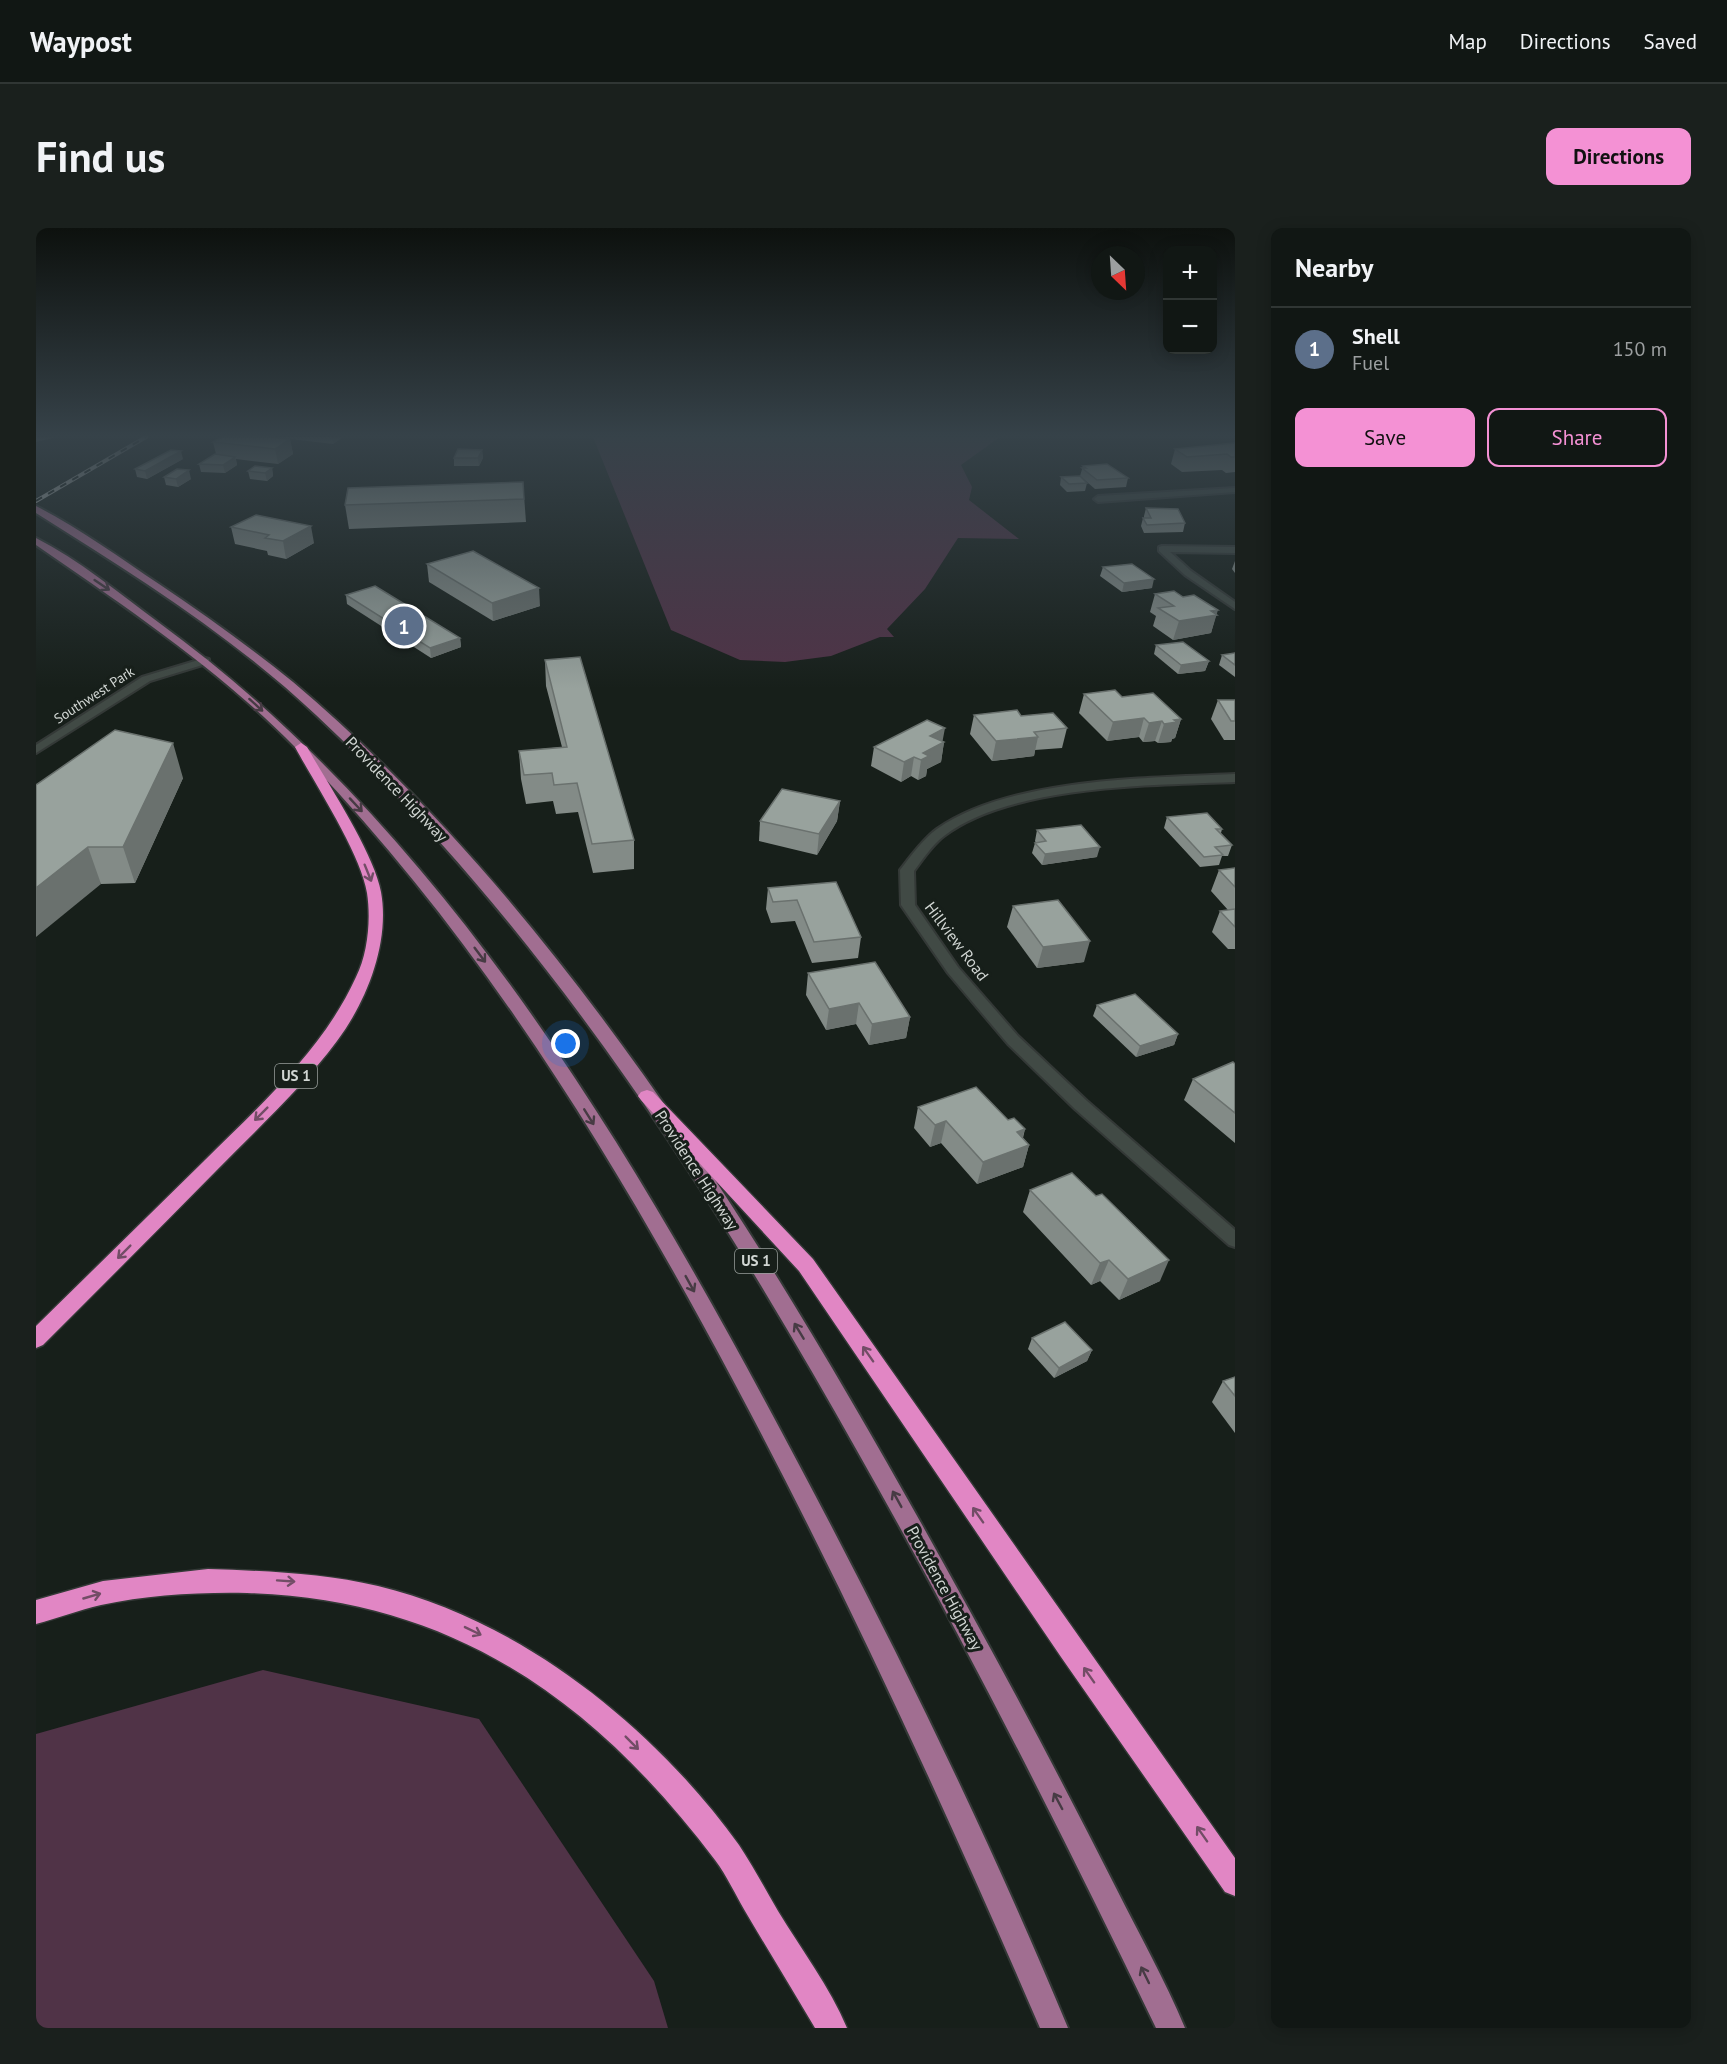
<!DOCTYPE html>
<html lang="en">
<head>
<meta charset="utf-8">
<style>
  body { margin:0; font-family:"PT Sans",sans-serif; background:#1a201d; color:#f1f3f6 }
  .controls { position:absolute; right:18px; top:18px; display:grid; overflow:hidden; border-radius:12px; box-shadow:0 3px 15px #0003 }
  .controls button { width:54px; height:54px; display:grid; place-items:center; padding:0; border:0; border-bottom:2px solid #303634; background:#111714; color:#f1f3f6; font:30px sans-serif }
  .compass { position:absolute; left:1055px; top:18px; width:54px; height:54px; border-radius:50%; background:#111714; box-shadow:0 3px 15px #0003; rotate:155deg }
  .you { position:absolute; left:530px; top:816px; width:21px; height:21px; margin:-15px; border:4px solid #fff; border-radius:50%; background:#1a73e8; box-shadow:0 0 0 9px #1a73e833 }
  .badge { display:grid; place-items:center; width:39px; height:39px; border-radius:50%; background:#f491d4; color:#fff; font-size:20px; font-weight:700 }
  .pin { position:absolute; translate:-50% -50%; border:3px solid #fff; box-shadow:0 2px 6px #0006 }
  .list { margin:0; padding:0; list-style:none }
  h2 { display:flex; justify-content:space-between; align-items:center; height:78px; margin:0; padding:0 24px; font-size:26px }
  h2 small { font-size:20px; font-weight:400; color:#9c9fa0 }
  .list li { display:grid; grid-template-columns:39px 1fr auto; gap:18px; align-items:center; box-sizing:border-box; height:84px; padding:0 24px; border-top:2px solid #303634 }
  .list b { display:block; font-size:22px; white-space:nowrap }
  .list p { margin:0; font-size:20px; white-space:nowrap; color:#9c9fa0 }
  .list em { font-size:20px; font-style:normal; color:#9c9fa0 }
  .actions { display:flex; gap:12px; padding:18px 24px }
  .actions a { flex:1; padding:14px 0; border:2px solid #f491d4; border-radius:12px; text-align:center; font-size:21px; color:#f491d4 }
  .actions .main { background:#f491d4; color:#111 }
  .map { position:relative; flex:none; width:1199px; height:1800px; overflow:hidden; border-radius:12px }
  header { display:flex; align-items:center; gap:36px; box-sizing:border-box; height:84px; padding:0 30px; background:#111714; border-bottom:2px solid #303634 }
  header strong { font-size:28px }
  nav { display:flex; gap:33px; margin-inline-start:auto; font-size:21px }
  .intro { display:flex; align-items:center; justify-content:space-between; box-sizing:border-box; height:144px; padding:0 36px }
  h1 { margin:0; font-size:42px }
  .button { padding:15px 27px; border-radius:12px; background:#f491d4; color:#111; font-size:21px; font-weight:700 }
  main { display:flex; gap:36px; padding:0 36px }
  aside { flex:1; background:#111714; border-radius:12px; box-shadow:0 3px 15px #0003 }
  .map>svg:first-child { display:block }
  .green { fill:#503347 }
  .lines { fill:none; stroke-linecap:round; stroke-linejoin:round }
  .minor-casing { stroke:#343937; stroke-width:4 }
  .primary-casing { stroke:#343937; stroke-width:4 }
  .motorway-casing { stroke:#343937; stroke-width:3 }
  .minor { fill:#414a45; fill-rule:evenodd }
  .primary { fill:#a16e91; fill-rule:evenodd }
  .motorway { fill:#e186c4; fill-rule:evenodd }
  .rail-casing { stroke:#bdc2bf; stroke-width:4 }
  .rail { stroke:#171f1a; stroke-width:2; stroke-dasharray:7; stroke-linecap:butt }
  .wall { fill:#838b87 }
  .shaded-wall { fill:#6a716e }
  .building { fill:#98a29d; stroke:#6a716e; stroke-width:1.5 }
  .oneway { stroke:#473b44 }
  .oneway2 { stroke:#724d66 }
  .labels { text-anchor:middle; stroke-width:6; stroke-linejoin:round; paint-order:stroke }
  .far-street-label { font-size:14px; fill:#d1d6d3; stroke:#171f1a }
  .shield { fill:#171f1a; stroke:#999f9c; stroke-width:1.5 }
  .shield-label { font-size:15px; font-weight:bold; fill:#d1d6d3 }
  .street-label { font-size:16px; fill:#d1d6d3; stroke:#171f1a }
</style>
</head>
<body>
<header>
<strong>Waypost</strong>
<nav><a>Map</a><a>Directions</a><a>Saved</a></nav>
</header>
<div class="intro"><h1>Find us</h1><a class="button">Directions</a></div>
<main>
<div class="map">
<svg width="1199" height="1800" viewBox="0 0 1199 1800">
  <rect width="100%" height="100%" fill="#171f1a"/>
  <!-- green -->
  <g class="green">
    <polygon points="557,209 964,209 925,237 936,259 933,272 983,311 922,310 889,361 851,401 858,409 844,409 795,428 749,434 704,432 635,402"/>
    <polygon points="227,1442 443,1491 618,1753 632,1800 0,1800 0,1506"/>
  </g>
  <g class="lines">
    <defs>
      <g id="minor">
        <polygon points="1199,260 1199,264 1062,274 1058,271 1062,268"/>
        <polygon points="1126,318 1199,319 1199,325 1134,324 1155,343 1199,374 1199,381 1149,347 1123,323 1123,319"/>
        <polygon points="169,430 173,431 173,435 114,453 0,525 0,517 106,449"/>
        <path d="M1199,546V554C1118,557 974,557 908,608C896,617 887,631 878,643L879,677L922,739L982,808L1051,873L1199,1002V1019L1193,1017L1039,881L972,816L912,745L865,677L864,642C875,628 887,611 901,601C973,550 1112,550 1199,546Z"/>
      </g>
      <g id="primary">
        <path d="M0,278C43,300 84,330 123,356C169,387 214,419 257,454C542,695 752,1053 930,1376C982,1470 1032,1565 1080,1660C1103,1706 1129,1752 1149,1800H1120C1027,1607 930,1415 824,1228C674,960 506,699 280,487C196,408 97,346 0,285Z"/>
        <path d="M0,310C43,332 83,365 122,394C410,604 597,923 761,1233C859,1417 952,1607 1032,1800H1004C910,1582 811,1366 699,1156C577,927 441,705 259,519C182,441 90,379 0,317Z"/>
      </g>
      <g id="motorway">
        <path d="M265,515L271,519C292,556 338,625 345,664C354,714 331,773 301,813C266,860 221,901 180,943C123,1001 65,1059 7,1117L0,1120V1098C56,1043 112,988 168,933C224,877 287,822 320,749C332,725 335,691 331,665C325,626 279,556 259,519Z"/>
        <polygon points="611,862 617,864 777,1031 1199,1630 1199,1668 1189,1664 1025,1429 763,1043 605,872 602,868 605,864"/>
        <path d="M172,1341C230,1343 286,1345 342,1358C485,1392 619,1500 703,1617C717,1638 729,1661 742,1683C765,1721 794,1759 811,1800H779C756,1761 732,1722 709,1683C699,1666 691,1648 679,1632C558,1472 416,1371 211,1365C163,1364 112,1367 65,1377C43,1382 22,1390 0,1396V1372L67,1353Z"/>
      </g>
    </defs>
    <!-- minor casing -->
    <use href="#minor" class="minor-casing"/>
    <!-- primary casing -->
    <use href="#primary" class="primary-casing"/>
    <!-- motorway casing -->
    <use href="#motorway" class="motorway-casing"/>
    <!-- minor -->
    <use href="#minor" class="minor"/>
    <!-- primary -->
    <use href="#primary" class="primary"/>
    <!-- motorway -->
    <use href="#motorway" class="motorway"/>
    <defs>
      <polyline id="rail" points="0,273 110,209"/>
    </defs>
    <!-- rail casing -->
    <use href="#rail" class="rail-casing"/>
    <!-- rail -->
    <use href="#rail" class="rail"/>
  </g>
  <!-- wall -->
  <g class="wall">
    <polygon points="186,209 307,209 297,216 254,211 257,226 242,236 200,231 201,237 189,245 165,244 163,236 180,226 177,214"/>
    <polygon points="1199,216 1199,244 1190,245 1186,242 1146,244 1135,236 1139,221"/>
    <polygon points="446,222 447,230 443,238 418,238 418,230"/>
    <polygon points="147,231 111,251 101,249 99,241"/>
    <polygon points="1047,238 1092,250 1090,259 1059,261 1044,248"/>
    <polygon points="236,240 237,248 231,253 214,251 212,243"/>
    <polygon points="128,249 155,251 142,259 130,257"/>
    <polygon points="1025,249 1051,255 1049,263 1031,264 1024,257"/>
    <polygon points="487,254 490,294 313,301 309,277"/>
    <polygon points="1110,280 1149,295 1147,304 1108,305 1105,298 1107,290 1108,290 1108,288"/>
    <polygon points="195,299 278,315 250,331 232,327 231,323 199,316"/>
    <polygon points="1199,333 1199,345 1196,341"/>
    <polygon points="391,336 504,378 457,393 393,354"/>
    <polygon points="1067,339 1116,360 1086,364 1064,348"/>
    <polygon points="1119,366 1147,369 1180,387 1175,405 1137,412 1117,398 1120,388 1114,384"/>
    <polygon points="310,367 424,410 425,419 395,430 311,376"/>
    <polygon points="1120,417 1173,433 1169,443 1142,446 1118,426"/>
    <polygon points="1199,425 1199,449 1183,437 1186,427"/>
    <polygon points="509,432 598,612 598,641 557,645 542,584 520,586 517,573 490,576 485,551 483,523 526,519 510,458"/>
    <polygon points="1048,466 1086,469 1145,491 1139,510 1136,511 1135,514 1122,515 1119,513 1107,514 1103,509 1071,513 1043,485"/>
    <polygon points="1182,472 1199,472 1199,512 1188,512 1175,491"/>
    <polygon points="938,487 985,488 1031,500 1026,520 999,522 998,528 956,533 934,506"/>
    <polygon points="906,513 908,514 905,534 891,541 890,548 882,552 875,548 865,554 835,538 838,519"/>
    <polygon points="147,550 99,655 65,656 0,557"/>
    <polygon points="804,573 801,593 781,627 723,613 724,593"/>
    <polygon points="1131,589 1186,601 1185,605 1196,617 1192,628 1186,628 1183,637 1164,639 1128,600"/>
    <polygon points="1001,602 1061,629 1006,637 996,625 999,615 1000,615 999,613"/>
    <polygon points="1199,640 1199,721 1192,721 1176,704 1184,683 1192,682 1175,663 1183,642"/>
    <polygon points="800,654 825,709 822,730 776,735 759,693 735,695 730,681 732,660"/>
    <polygon points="977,678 1048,734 1001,740 971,699"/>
    <polygon points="772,745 874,789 870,810 833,817 820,796 790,802 770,767"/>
    <polygon points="1061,777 1142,806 1138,817 1100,829 1057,788"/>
    <polygon points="1199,836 1199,915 1148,872 1157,851"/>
    <polygon points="882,879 972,892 989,901 987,910 993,917 987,939 941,956 905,915 894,919 878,900"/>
    <polygon points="994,962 1124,1053 1083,1072 1064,1053 1055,1057 987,984"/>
    <polygon points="996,1110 1056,1122 1051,1133 1018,1150 992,1121"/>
    <polygon points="1199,1149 1199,1205 1176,1174 1187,1153"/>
  </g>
  <!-- shaded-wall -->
  <g class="shaded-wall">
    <polygon points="0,209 21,209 0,214"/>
    <polygon points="296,209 307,209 297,216"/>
    <polygon points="254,211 257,226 242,236 239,221"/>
    <polygon points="446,222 447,230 443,238 442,230"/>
    <polygon points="145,223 147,231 111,251 109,243"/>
    <polygon points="199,229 201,237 189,245 187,237"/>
    <polygon points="236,240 237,248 231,253 229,245"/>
    <polygon points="153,242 155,251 142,259 140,251"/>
    <polygon points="275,298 278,315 250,331 247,313"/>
    <polygon points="1118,351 1116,360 1086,364 1088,355"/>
    <polygon points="503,360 504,378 457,393 456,375"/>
    <polygon points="1182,382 1175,405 1137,412 1143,393"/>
    <polygon points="424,410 425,419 395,430 394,420"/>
    <polygon points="1173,433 1169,443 1142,446 1145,437"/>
    <polygon points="1108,490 1103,509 1071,513 1077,494"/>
    <polygon points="1145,491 1139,510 1136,511 1135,514 1122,515 1128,496 1138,492"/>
    <polygon points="1126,493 1119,513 1107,514 1113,495"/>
    <polygon points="909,500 906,516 908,514 905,534 891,541 890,548 882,552 885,532 894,508"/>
    <polygon points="1002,509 998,528 956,533 960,513"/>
    <polygon points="137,515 147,550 99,655 87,619"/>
    <polygon points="878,529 875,548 865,554 868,534"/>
    <polygon points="804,573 801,593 781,627 783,606"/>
    <polygon points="52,619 65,656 0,709 0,660"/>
    <polygon points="1064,619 1061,629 1006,637 1009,626"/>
    <polygon points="1054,713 1048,734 1001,740 1007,719"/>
    <polygon points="823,775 820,796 790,802 793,781"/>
    <polygon points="874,789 870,810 833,817 836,796"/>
    <polygon points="1142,806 1138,817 1100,829 1104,818"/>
    <polygon points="910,893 905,915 894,919 899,897"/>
    <polygon points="989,901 983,921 993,917 987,939 941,956 947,934 981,904"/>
    <polygon points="1073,1032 1064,1053 1055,1057 1064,1035"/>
    <polygon points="1133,1032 1124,1053 1083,1072 1092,1051"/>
    <polygon points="1056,1122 1051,1133 1018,1150 1023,1140"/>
  </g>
  <!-- building -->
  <g class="building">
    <polygon points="186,209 233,209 254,211 239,221 177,214"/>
    <polygon points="1198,215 1199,216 1199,229 1195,229 1191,226 1151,229 1139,221"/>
    <polygon points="422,221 446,222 442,230 418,230"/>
    <polygon points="135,222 145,223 109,243 99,241"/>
    <polygon points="179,226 199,229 187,237 163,236"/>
    <polygon points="1071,236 1092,250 1061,252 1046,240 1050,240 1047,238"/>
    <polygon points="219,238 236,240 229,245 212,243"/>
    <polygon points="141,241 153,242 140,251 128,249"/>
    <polygon points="1044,248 1051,255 1033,256 1025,249"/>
    <polygon points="487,254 488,271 309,277 312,260"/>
    <polygon points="1110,280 1142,281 1149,295 1111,297 1107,290 1115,290"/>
    <polygon points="220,287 275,298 247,313 229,310 233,307 195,299"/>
    <polygon points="437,323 503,360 456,375 391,336"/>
    <polygon points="1096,336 1118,351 1088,355 1067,339"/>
    <polygon points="339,358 424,410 394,420 310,367"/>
    <polygon points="1138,363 1147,369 1158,367 1182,382 1175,383 1181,387 1143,393 1122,380 1138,378 1119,366"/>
    <polygon points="1147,414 1173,433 1145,437 1120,417"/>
    <polygon points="1199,425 1199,437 1186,427"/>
    <polygon points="544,429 598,612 556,616 541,555 518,557 516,545 488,547 483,523 531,519 509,432"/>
    <polygon points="1079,462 1086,469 1117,465 1145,491 1138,492 1141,494 1128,496 1126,493 1113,495 1108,490 1077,494 1048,466"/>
    <polygon points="1182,472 1199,472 1199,493 1195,493"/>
    <polygon points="981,482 985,488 1017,485 1031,500 998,504 1002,509 960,513 938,487"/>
    <polygon points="891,492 909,500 894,508 908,514 887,525 893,528 885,532 878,529 868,534 838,519"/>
    <polygon points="79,502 137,515 87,619 52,619 0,660 0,557"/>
    <polygon points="746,561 804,573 783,606 724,593"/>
    <polygon points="1171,585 1186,601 1180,601 1196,617 1179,619 1187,627 1168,629 1131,589"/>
    <polygon points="1045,597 1064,619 1009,626 999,615 1010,613 1001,602"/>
    <polygon points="1199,640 1199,659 1183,642"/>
    <polygon points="800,654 825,709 778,714 761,672 737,674 732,660"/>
    <polygon points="1022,672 1054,713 1007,719 977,678"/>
    <polygon points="1199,681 1199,699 1184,683"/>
    <polygon points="839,734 874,789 836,796 823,775 793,781 772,745"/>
    <polygon points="1099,766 1142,806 1104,818 1061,777"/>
    <polygon points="1197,834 1199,836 1199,885 1157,851"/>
    <polygon points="940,859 972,892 978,890 989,901 981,904 993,917 947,934 910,893 899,897 882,879"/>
    <polygon points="1036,945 1060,968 1066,966 1133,1032 1092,1051 1073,1032 1064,1035 994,962"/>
    <polygon points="1029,1094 1056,1122 1023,1140 996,1110"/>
    <polygon points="1199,1149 1199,1168 1187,1153"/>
  </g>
  <!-- one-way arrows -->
  <defs><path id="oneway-shaft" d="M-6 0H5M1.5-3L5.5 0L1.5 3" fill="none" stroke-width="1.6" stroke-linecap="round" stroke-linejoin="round" transform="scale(1.5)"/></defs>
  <g class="oneway">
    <use href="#oneway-shaft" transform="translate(66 357) rotate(34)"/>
    <use href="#oneway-shaft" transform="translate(220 477) rotate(42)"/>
    <use href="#oneway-shaft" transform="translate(320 577) rotate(47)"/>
    <use href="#oneway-shaft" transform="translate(444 727) rotate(53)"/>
    <use href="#oneway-shaft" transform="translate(553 889) rotate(58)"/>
    <use href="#oneway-shaft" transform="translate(654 1056) rotate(61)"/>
    <use href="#oneway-shaft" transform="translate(763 1103) rotate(-121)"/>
    <use href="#oneway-shaft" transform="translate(861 1271) rotate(-119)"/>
    <use href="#oneway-shaft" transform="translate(1022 1573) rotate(-118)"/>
    <use href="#oneway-shaft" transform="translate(1109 1747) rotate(-116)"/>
  </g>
  <g class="oneway2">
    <use href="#oneway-shaft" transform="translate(332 645) rotate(68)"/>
    <use href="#oneway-shaft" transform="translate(225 886) rotate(135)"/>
    <use href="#oneway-shaft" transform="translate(88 1024) rotate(135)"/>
    <use href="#oneway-shaft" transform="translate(832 1126) rotate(-125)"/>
    <use href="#oneway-shaft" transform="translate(942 1287) rotate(-125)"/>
    <use href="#oneway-shaft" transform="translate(250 1353) rotate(4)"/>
    <use href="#oneway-shaft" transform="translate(56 1368) rotate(-16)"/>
    <use href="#oneway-shaft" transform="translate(437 1403) rotate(26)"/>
    <use href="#oneway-shaft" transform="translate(1053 1447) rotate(-125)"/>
    <use href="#oneway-shaft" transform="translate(596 1515) rotate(45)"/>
    <use href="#oneway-shaft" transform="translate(1166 1606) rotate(-125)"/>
  </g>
  <!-- sky -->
  <linearGradient id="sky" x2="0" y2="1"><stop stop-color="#0d110e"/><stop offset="0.45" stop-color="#364249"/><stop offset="1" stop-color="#364249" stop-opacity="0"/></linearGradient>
  <rect width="1199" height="461" fill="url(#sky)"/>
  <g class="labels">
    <!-- far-street labels -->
    <g class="far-street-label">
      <text transform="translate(58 467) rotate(-33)" y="5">Southwest Park</text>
    </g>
    <!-- shield labels -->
    <g class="shield">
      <rect x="239" y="836" width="42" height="24" rx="4.5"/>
      <rect x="699" y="1021" width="42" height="24" rx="4.5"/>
    </g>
    <g class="shield-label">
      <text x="260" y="853">US 1</text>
      <text x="720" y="1038">US 1</text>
    </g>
    <!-- street labels -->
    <g class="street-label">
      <text transform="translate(361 561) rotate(46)" y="6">Providence Highway</text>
      <text transform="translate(921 713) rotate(53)" y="6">Hillview Road</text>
      <text transform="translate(661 942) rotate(57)" y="6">Providence Highway</text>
      <text transform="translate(909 1360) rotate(61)" y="6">Providence Highway</text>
    </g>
  </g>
</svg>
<div class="controls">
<button>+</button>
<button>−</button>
</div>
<svg class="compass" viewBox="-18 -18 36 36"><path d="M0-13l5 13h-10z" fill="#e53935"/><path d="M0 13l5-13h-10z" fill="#9c9fa0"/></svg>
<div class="you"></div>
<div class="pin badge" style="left:368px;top:398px;background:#5c6f8a">1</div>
</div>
<aside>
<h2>Nearby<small></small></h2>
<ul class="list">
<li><span class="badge" style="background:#5c6f8a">1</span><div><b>Shell</b><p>Fuel</p></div><em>150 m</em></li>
</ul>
<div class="actions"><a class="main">Save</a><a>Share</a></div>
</aside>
</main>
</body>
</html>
